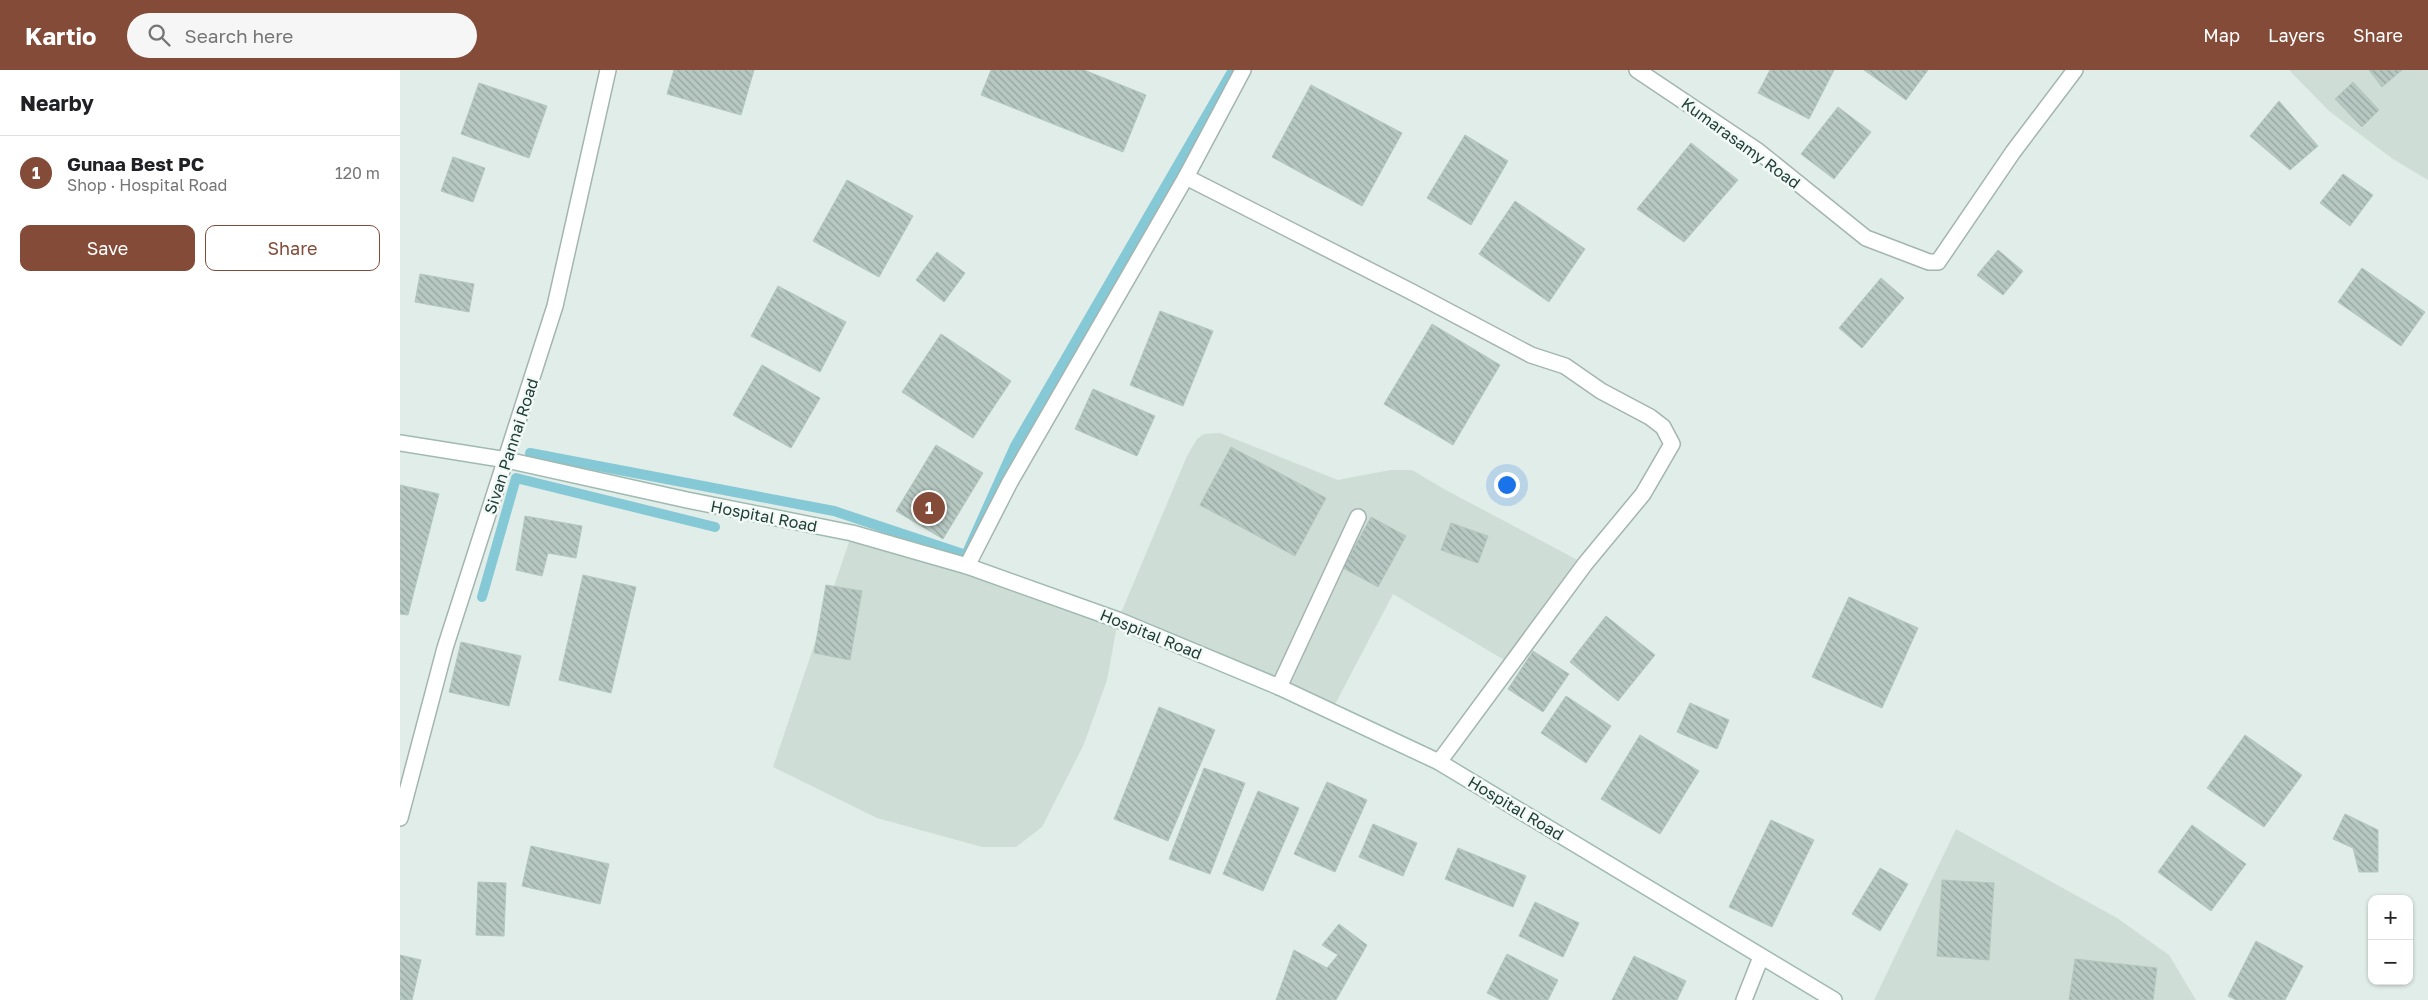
<!DOCTYPE html>
<html lang="en">
<head>
<meta charset="utf-8">
<style>
  body { margin:0; font-family:"Golos Text",sans-serif; background:#f6f6f6; color:#202124 }
  .controls { position:absolute; right:15px; bottom:15px; display:grid; overflow:hidden; border-radius:10px; box-shadow:0 1px 4px #0004 }
  .controls button { width:45px; height:45px; display:grid; place-items:center; padding:0; border:0; border-bottom:1px solid #e0e0e0; background:#fff; color:#202124; font:25px sans-serif }
  .you { position:absolute; left:1106px; top:414px; width:18px; height:18px; margin:-12px; border:4px solid #fff; border-radius:50%; background:#1a73e8; box-shadow:0 0 0 8px #1a73e833 }
  .badge { display:grid; place-items:center; width:32px; height:32px; border-radius:50%; background:#834b38; color:#fff; font-size:16px; font-weight:700 }
  .pin { position:absolute; translate:-50% -50%; border:2px solid #fff; box-shadow:0 1px 5px #0006 }
  .list { margin:0; padding:0; list-style:none }
  h2 { display:flex; justify-content:space-between; align-items:center; height:65px; margin:0; padding:0 20px; font-size:21px }
  h2 small { font-size:16px; font-weight:400; color:#757577 }
  .list li { display:grid; grid-template-columns:32px 1fr auto; gap:15px; align-items:center; box-sizing:border-box; height:75px; padding:0 20px; border-top:1px solid #e0e0e0 }
  .list b { display:block; font-size:19px; white-space:nowrap }
  .list p { margin:0; font-size:16px; white-space:nowrap; color:#757577 }
  .list em { font-size:16px; font-style:normal; color:#757577 }
  .actions { display:flex; gap:10px; padding:15px 20px }
  .actions a { flex:1; padding:11px 0; border:1px solid #834b38; border-radius:10px; text-align:center; font-size:18px; color:#834b38 }
  .actions .main { background:#834b38; color:#fff }
  .icon { flex:none; width:28px; height:28px; fill:none; stroke:currentColor; stroke-width:2; stroke-linecap:round; stroke-linejoin:round }
  .map { position:relative; flex:none; width:2028px; height:930px; overflow:hidden }
  header { display:flex; align-items:center; gap:30px; box-sizing:border-box; height:70px; padding:0 25px; background:#834b38; color:#fff }
  header strong { font-size:24px }
  nav { display:flex; gap:28px; margin-inline-start:auto; font-size:18px }
  .search { width:350px; height:45px; background:#f6f6f6; display:flex; align-items:center; gap:12px; box-sizing:border-box; padding:0 18px; border-radius:28px; color:#757577; font-size:19px }
  main { display:flex }
  aside { flex:1; background:#fff }
  .map>svg:first-child { display:block }
  .built { fill:#cfddd7 }
  .lines { fill:none; stroke-linecap:round; stroke-linejoin:round }
  .stream { stroke:#85c8d6; stroke-width:10 }
  .building { fill:url(#building-back-hatch); stroke:#b3c7bf }
  .lane-casing { stroke:#a3b5b0; stroke-width:18 }
  .street-casing { stroke:#a3b5b0; stroke-width:18 }
  .secondary-casing { stroke:#9fbab1; stroke-width:18 }
  .lane { stroke:#fff; stroke-width:15 }
  .street { stroke:#fff; stroke-width:15 }
  .secondary { stroke:#fff; stroke-width:15 }
  .labels { text-anchor:middle; stroke-width:5; stroke-linejoin:round; paint-order:stroke }
  .street-label { font-size:16px; fill:#203f38; stroke:#f2f9f6 }
</style>
</head>
<body>
<header>
<strong>Kartio</strong>
<div class="search"><svg class="icon" aria-label="search" viewBox="0 0 24 24"><circle cx="10" cy="10" r="6"/><path d="M15 15l6 6"/></svg>Search here</div>
<nav><a>Map</a><a>Layers</a><a>Share</a></nav>
</header>
<main>
<aside>
<h2>Nearby<small></small></h2>
<ul class="list">
<li><span class="badge">1</span><div><b>Gunaa Best PC</b><p>Shop · Hospital Road</p></div><em>120 m</em></li>
</ul>
<div class="actions"><a class="main">Save</a><a>Share</a></div>
</aside>
<div class="map">
<svg width="2028" height="930" viewBox="0 0 2028 930">
  <defs>
    <pattern id="building-back-hatch" width="6" height="6" patternUnits="userSpaceOnUse" patternTransform="scale(1.25)"><rect width="6" height="6" fill="#b6c8c1"/><path d="M-1 5l2 2M0 0l6 6M5-1l2 2" fill="none" stroke="#94a49e"/></pattern>
  </defs>
  <rect width="100%" height="100%" fill="#e1ede8"/>
  <!-- built -->
  <g class="built">
    <polygon points="1889,0 2028,0 2028,110 1993,89 1929,41"/>
    <polygon points="820,363 938,410 990,400 1012,400 1044,419 1185,494 1111,594 993,524 931,642 718,550 707,610 684,674 642,757 616,777 582,777 477,748 373,697 452,463 718,550 787,386 797,369 804,364"/>
    <polygon points="1556,759 1717,848 1769,885 1796,930 1474,930"/>
  </g>
  <g class="lines">
    <!-- stream -->
    <g class="stream">
      <polyline points="130,383 434,441 566,485 615,376 833,0"/>
      <polyline points="82,527 116,408 315,457"/>
    </g>
  </g>
  <!-- building -->
  <g class="building">
    <polygon points="274,0 354,0 341,45 267,24"/>
    <polygon points="591,0 684,0 746,25 723,82 581,25"/>
    <polygon points="1370,0 1434,0 1409,49 1358,23"/>
    <polygon points="1464,0 1528,0 1506,30"/>
    <polygon points="1969,0 2002,0 1982,17"/>
    <polygon points="1953,12 1979,40 1962,57 1935,29"/>
    <polygon points="79,13 147,36 129,88 61,64"/>
    <polygon points="911,15 1002,63 962,136 872,87"/>
    <polygon points="1879,31 1918,76 1890,100 1850,66"/>
    <polygon points="1438,37 1471,62 1434,109 1401,84"/>
    <polygon points="1065,65 1108,91 1071,155 1027,128"/>
    <polygon points="1291,73 1338,110 1284,172 1237,139"/>
    <polygon points="53,87 85,98 73,132 41,121"/>
    <polygon points="1943,104 1973,125 1950,156 1920,133"/>
    <polygon points="447,110 513,146 479,207 413,171"/>
    <polygon points="1115,131 1185,179 1149,232 1079,184"/>
    <polygon points="1598,180 1623,201 1603,225 1577,205"/>
    <polygon points="537,182 565,203 544,232 516,210"/>
    <polygon points="1962,198 2025,242 2001,276 1938,232"/>
    <polygon points="20,204 74,214 69,242 15,232"/>
    <polygon points="1481,208 1504,228 1462,278 1439,258"/>
    <polygon points="378,216 446,252 420,302 351,266"/>
    <polygon points="760,241 813,261 783,336 730,315"/>
    <polygon points="1032,254 1100,295 1053,375 984,334"/>
    <polygon points="541,264 611,311 573,368 502,322"/>
    <polygon points="362,295 420,328 391,378 333,345"/>
    <polygon points="693,319 755,346 737,386 675,359"/>
    <polygon points="536,375 583,403 543,469 496,441"/>
    <polygon points="831,377 926,428 895,486 800,435"/>
    <polygon points="0,415 39,424 8,545 0,544"/>
    <polygon points="125,446 182,456 176,488 148,483 142,506 116,500"/>
    <polygon points="971,447 1006,466 978,517 943,498"/>
    <polygon points="1051,453 1088,466 1078,493 1041,480"/>
    <polygon points="183,505 236,517 211,623 159,610"/>
    <polygon points="426,515 462,521 450,590 414,583"/>
    <polygon points="1449,527 1518,558 1482,638 1412,607"/>
    <polygon points="1206,546 1255,585 1218,631 1170,592"/>
    <polygon points="61,572 121,586 109,636 49,622"/>
    <polygon points="1133,581 1169,604 1143,642 1108,619"/>
    <polygon points="1166,626 1211,656 1186,693 1141,663"/>
    <polygon points="1290,633 1329,650 1317,679 1277,662"/>
    <polygon points="759,637 815,660 768,771 714,749"/>
    <polygon points="1240,665 1299,701 1260,764 1201,729"/>
    <polygon points="1845,665 1902,705 1864,757 1807,718"/>
    <polygon points="804,698 845,713 810,804 769,789"/>
    <polygon points="927,712 967,730 935,802 894,784"/>
    <polygon points="858,721 899,738 863,821 823,804"/>
    <polygon points="1945,744 1978,760 1978,802 1959,802 1953,778 1933,769"/>
    <polygon points="1371,750 1414,770 1372,857 1329,837"/>
    <polygon points="973,754 1017,773 1003,806 959,787"/>
    <polygon points="1792,755 1846,794 1811,841 1758,802"/>
    <polygon points="131,776 209,794 200,834 122,816"/>
    <polygon points="1058,778 1126,806 1113,837 1045,809"/>
    <polygon points="1480,798 1508,814 1480,861 1452,844"/>
    <polygon points="1542,810 1594,813 1589,890 1537,886"/>
    <polygon points="78,812 106,813 104,866 76,865"/>
    <polygon points="1135,832 1179,853 1163,887 1119,866"/>
    <polygon points="939,854 967,875 936,930 876,930 894,880 927,898 938,885 922,875"/>
    <polygon points="1856,871 1903,896 1885,930 1836,930 1828,926"/>
    <polygon points="1107,884 1158,910 1148,930 1101,930 1087,923"/>
    <polygon points="0,885 21,890 12,930 0,930"/>
    <polygon points="1234,886 1286,911 1277,930 1212,930"/>
    <polygon points="1675,889 1757,898 1753,930 1669,930"/>
  </g>
  <g class="lines">
    <defs>
      <g id="lane">
        <polyline points="879,617 958,447"/>
        <polyline points="1344,930 1361,887"/>
      </g>
      <g id="street">
        <polyline points="1237,0 1358,81 1466,168 1529,192 1538,192 1613,82 1675,0"/>
        <polyline points="786,107 843,0"/>
        <polyline points="567,496 610,412 786,107 1010,221 1131,285 1165,296 1201,321 1250,347 1263,357 1272,374 1243,424 1185,494 1039,692"/>
        <polyline points="0,748 45,578 155,236 208,0"/>
      </g>
      <polyline id="secondary" points="0,373 107,390 287,430 452,463 567,496 718,550 879,617 1039,692 1434,930"/>
    </defs>
    <!-- lane casing -->
    <use href="#lane" class="lane-casing"/>
    <!-- street casing -->
    <use href="#street" class="street-casing"/>
    <!-- secondary casing -->
    <use href="#secondary" class="secondary-casing"/>
    <!-- lane -->
    <use href="#lane" class="lane"/>
    <!-- street -->
    <use href="#street" class="street"/>
    <!-- secondary -->
    <use href="#secondary" class="secondary"/>
  </g>
  <g class="labels">
    <!-- street labels -->
    <g class="street-label">
      <text transform="translate(1341 73) rotate(36)" y="6">Kumarasamy Road</text>
      <text transform="translate(111 376) rotate(-72)" y="6">Sivan Pannai Road</text>
      <text transform="translate(364 446) rotate(11)" y="6">Hospital Road</text>
      <text transform="translate(751 564) rotate(22)" y="6">Hospital Road</text>
      <text transform="translate(1116 738) rotate(31)" y="6">Hospital Road</text>
    </g>
  </g>
</svg>
<div class="controls">
<button>+</button>
<button>−</button>
</div>
<div class="you"></div>
<div class="pin badge" style="left:529px;top:438px">1</div>
</div>
</main>
</body>
</html>
